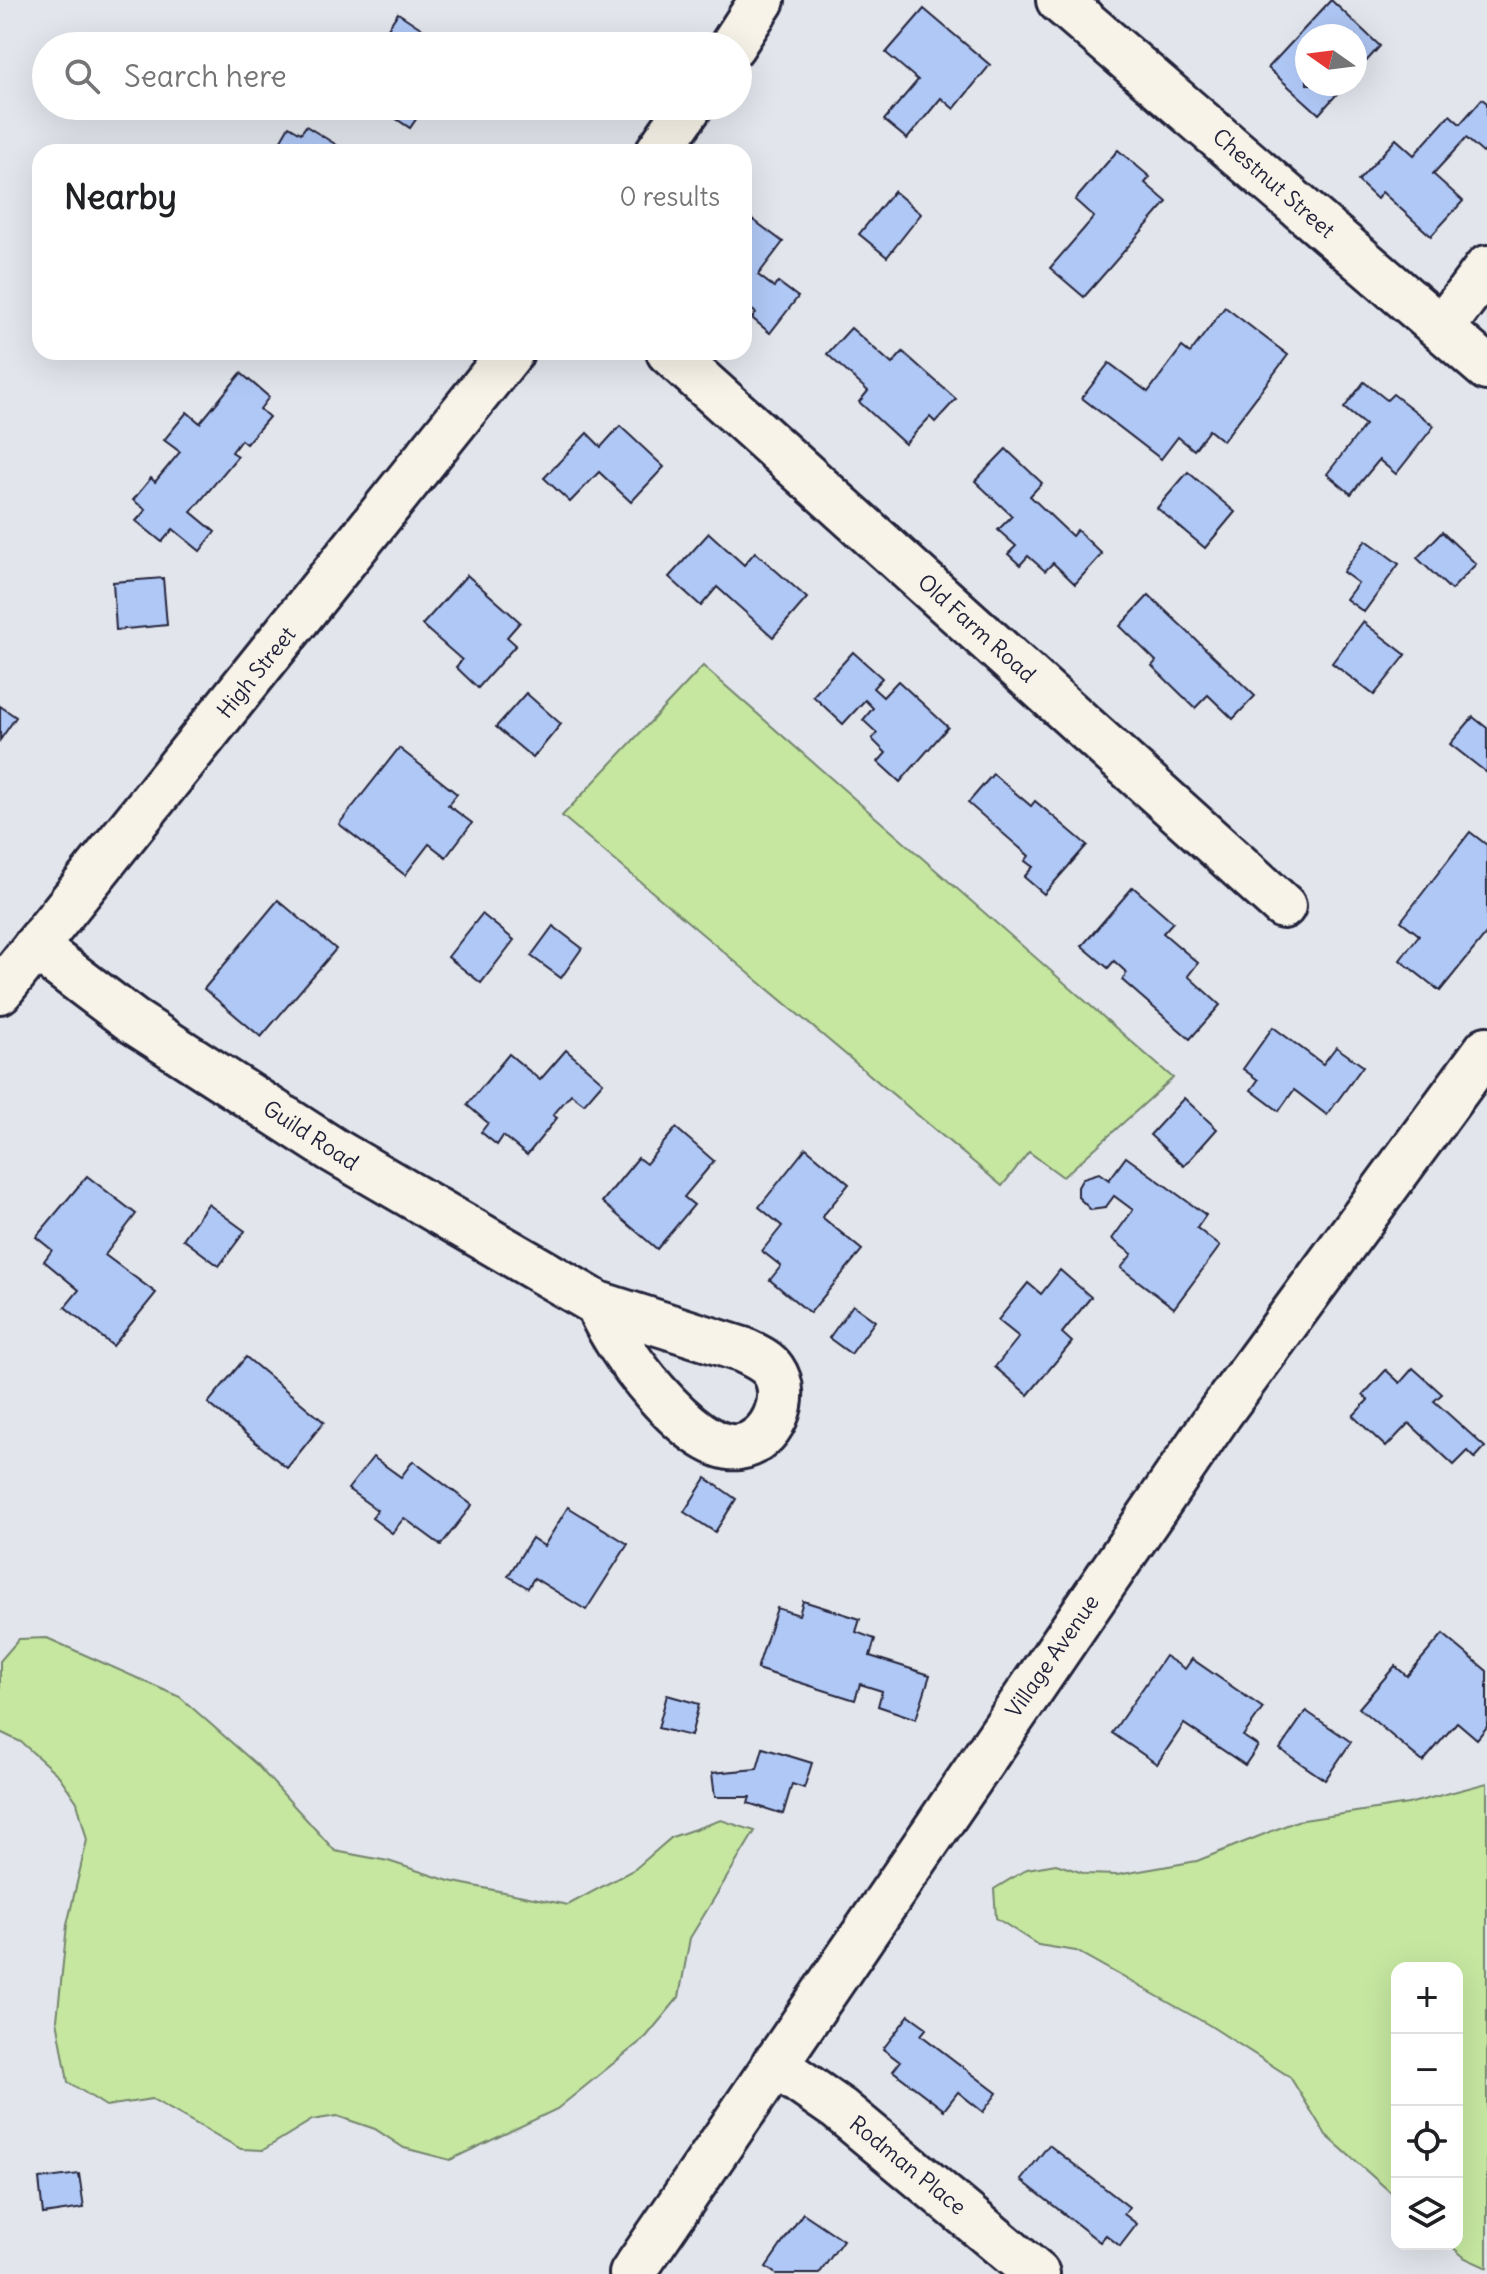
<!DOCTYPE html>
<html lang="en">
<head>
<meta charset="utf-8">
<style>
  body { margin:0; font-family:Delius,sans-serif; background:#f6f6f6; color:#202124 }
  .controls { position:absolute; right:24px; bottom:24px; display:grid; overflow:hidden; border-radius:16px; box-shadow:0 8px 32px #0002 }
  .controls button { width:72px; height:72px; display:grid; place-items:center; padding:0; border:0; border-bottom:2px solid #e0e0e0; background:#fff; color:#202124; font:40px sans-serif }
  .compass { position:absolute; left:1295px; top:24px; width:72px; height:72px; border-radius:50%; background:#fff; box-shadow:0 8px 32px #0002; rotate:284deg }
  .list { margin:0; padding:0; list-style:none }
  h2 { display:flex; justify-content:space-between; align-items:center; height:104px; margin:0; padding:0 32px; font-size:34px }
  h2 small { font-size:26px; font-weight:400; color:#757577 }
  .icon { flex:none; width:44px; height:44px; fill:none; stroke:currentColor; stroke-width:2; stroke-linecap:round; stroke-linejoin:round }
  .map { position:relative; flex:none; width:1487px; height:2274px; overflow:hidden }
  .search { position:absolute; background:#fff; box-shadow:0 8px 32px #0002; left:32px; top:32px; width:720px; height:88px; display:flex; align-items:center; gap:20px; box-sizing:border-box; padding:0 28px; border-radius:44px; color:#757577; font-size:30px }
  .panel { position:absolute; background:#fff; box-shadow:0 8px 32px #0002; left:32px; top:144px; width:720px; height:216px; border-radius:24px }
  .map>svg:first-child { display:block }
  .green { fill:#c5e7a0; stroke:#74846e; stroke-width:2 }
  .building { fill:#b0c8f6; stroke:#22223b; stroke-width:2 }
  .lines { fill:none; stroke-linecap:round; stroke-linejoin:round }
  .minor-casing { stroke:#22223b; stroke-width:50 }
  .major-casing { stroke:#22223b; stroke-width:50 }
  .minor { stroke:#f7f3e8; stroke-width:44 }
  .major { stroke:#f7f3e8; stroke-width:44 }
  .labels { text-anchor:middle; stroke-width:6; stroke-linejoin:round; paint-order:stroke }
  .street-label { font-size:22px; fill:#22223b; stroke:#f7f3e8 }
</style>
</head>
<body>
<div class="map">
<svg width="1487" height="2274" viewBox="0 0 1487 2274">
  <rect width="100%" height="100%" fill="#e2e6ec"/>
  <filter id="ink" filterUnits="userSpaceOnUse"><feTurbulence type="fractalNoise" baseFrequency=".0125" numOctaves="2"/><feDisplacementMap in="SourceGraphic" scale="16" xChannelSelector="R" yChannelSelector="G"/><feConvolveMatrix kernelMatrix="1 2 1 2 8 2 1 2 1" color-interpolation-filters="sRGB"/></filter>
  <g filter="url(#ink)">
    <!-- green -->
    <g class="green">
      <polygon points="703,666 1173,1078 1063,1177 1029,1152 1002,1186 562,816"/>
      <polygon points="47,1638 180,1697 257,1765 335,1851 388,1861 449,1881 568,1905 635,1869 672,1837 721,1820 755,1831 690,1938 679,1997 646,2037 557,2109 450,2160 404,2148 375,2129 337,2116 312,2120 263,2150 241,2149 152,2099 106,2106 68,2082 57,2020 67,1925 87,1840 77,1802 59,1776 21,1742 0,1732 0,1661 19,1639"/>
      <polygon points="1487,1783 1487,2268 1465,2258 1449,2244 1457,2244 1457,1968 1397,1968 1397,2198 1326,2135 1290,2077 1209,2025 1076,1951 1038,1945 996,1918 994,1889 1027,1869 1056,1864 1086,1874 1117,1875 1197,1861 1297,1821 1408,1804"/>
    </g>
    <!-- building -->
    <g class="building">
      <polygon points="1331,0 1380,46 1355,74 1355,36 1307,36 1307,84 1346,84 1319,114 1268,68"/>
      <polygon points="924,9 990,65 954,109 941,98 907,139 884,120 918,80 886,53"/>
      <polygon points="398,13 448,46 376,46"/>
      <polygon points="1482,99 1487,103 1487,149 1483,153 1466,138 1433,174 1463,201 1431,236 1382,192 1377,199 1358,181 1396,139 1414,155 1450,115 1460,124"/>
      <polygon points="377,106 425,106 410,128"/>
      <polygon points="289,126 301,133 306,126 340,147 337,152 274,152"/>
      <polygon points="1118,150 1150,177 1145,183 1167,202 1084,297 1050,268 1094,217 1075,200"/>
      <polygon points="894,191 921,214 887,257 859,234"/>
      <polygon points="744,213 783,242 758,275 774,287 778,282 798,297 770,333 752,318 756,313 744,304"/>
      <polygon points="1225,307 1288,355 1223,441 1209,430 1194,450 1178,437 1161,459 1082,398 1109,363 1148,392 1182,347 1190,353"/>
      <polygon points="851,328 892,364 903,352 956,399 935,422 930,417 905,444 859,402 868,391 827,354"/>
      <polygon points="241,373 269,397 260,409 269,417 246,444 241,440 232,452 238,456 191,512 215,532 200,551 173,529 162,542 136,521 146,510 133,500 151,478 155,482 180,452 164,440 187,412 200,423"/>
      <polygon points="1364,382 1387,400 1393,394 1434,426 1396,474 1379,460 1351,494 1327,474 1365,425 1344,408"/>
      <polygon points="620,426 664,467 631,502 599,472 570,502 544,478 587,433 601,447"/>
      <polygon points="1006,449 1042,483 1030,496 1072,536 1077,530 1102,554 1075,584 1053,563 1045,571 1028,556 1020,565 1008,554 1016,546 998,530 1012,516 975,481"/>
      <polygon points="1188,472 1235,512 1205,548 1157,508"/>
      <polygon points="1442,532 1476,564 1451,590 1417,558"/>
      <polygon points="709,533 744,565 755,552 807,598 773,637 717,587 701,606 669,577"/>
      <polygon points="1366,540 1399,564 1364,612 1346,599 1358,583 1343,572"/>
      <polygon points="467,575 520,622 507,637 516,645 478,688 456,667 462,660 422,625"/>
      <polygon points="163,578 167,625 116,630 113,582"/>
      <polygon points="1149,595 1255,696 1233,719 1208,695 1195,708 1152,666 1156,661 1120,626"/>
      <polygon points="1363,622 1406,655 1374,695 1332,663"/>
      <polygon points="853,652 882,678 873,688 883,697 898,681 948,727 900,782 878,762 886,753 872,739 877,733 863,720 873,708 865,700 843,724 813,696"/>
      <polygon points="526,693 561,724 533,758 496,727"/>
      <polygon points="0,706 16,717 0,740"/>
      <polygon points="1473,717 1487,728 1487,773 1450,744"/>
      <polygon points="399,748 457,794 448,805 472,823 446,857 429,844 405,875 339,824"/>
      <polygon points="993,774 1031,806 1035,801 1087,845 1044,894 1024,877 1033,867 1025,861 1029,856 968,803"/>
      <polygon points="1470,832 1487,845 1487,933 1440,991 1400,960 1419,935 1401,921"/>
      <polygon points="1133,887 1173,922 1163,933 1198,963 1188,976 1220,1005 1190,1039 1122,980 1127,973 1114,961 1108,968 1082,946"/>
      <polygon points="278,900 336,949 261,1037 204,989"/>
      <polygon points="482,914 514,940 481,983 448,957"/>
      <polygon points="553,926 582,948 561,978 531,956"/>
      <polygon points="1273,1027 1323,1064 1336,1047 1363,1066 1327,1115 1294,1090 1279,1111 1251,1090 1258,1080 1243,1069"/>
      <polygon points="566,1050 603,1082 584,1104 571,1094 553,1115 557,1118 527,1155 503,1136 497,1145 481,1132 488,1123 467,1105 509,1054 540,1080"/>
      <polygon points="1184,1098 1217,1129 1184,1166 1150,1135"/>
      <polygon points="676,1128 714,1161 684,1197 694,1205 657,1249 602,1202 638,1158 646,1164"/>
      <polygon points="806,1148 849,1184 822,1217 862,1250 810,1313 770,1280 781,1266 762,1251 782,1226 759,1207"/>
      <polygon points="1126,1157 1206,1215 1197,1228 1220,1246 1174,1308 1121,1268 1132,1254 1112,1239 1133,1210 1114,1196 1105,1208 1091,1210 1078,1197 1078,1187 1083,1178 1099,1173 1109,1180"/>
      <polygon points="87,1176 136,1214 105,1255 156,1293 113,1346 65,1307 79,1290 44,1261 52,1250 36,1237"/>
      <polygon points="208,1204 245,1231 219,1266 183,1239"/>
      <polygon points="1060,1270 1091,1297 1062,1333 1072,1342 1028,1395 995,1367 1019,1337 998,1320 1028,1283 1041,1294"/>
      <polygon points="853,1305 875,1321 851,1354 829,1338"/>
      <polygon points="246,1357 324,1422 287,1468 208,1403"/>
      <polygon points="1413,1368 1442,1394 1434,1401 1485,1447 1475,1458 1468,1451 1454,1465 1409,1423 1386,1447 1353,1416 1368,1400 1363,1395 1386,1370 1400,1383"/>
      <polygon points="373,1457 401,1477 413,1461 472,1505 441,1545 404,1518 392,1533 372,1518 377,1510 348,1489"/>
      <polygon points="706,1478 736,1499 715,1532 684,1512"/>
      <polygon points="568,1507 628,1544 586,1610 534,1578 528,1588 508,1576 532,1538 544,1546"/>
      <polygon points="803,1601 860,1619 856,1632 875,1639 870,1656 930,1675 916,1719 878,1706 882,1691 860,1684 855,1700 757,1669 777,1608 799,1615"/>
      <polygon points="1443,1634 1487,1671 1487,1727 1477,1739 1457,1722 1423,1762 1359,1708 1395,1666 1407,1676"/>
      <polygon points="1165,1656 1185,1669 1192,1659 1263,1708 1243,1736 1258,1746 1245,1765 1184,1724 1157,1764 1112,1733"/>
      <polygon points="667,1695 699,1704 691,1736 658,1728"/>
      <polygon points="1306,1711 1351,1742 1325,1780 1280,1749"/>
      <polygon points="763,1748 812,1763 804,1788 792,1784 783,1814 748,1803 750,1797 715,1797 712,1773 757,1769"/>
      <polygon points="909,2015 927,2028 921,2035 997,2093 983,2112 958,2092 944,2110 893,2071 900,2062 883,2049"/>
      <polygon points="1049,2145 1129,2207 1124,2214 1137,2224 1120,2246 1106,2235 1100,2242 1021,2180"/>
      <polygon points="79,2174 84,2208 43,2214 39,2179"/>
      <polygon points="803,2213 843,2240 819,2274 776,2274 766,2267"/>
    </g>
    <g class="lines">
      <defs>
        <g id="minor">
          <polyline points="1059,0 1487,368"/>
          <polyline points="1442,328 1487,268"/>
          <polyline points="669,352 1283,906"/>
          <path d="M35,947L133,1021L333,1150L598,1304L743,1350C753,1355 766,1360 773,1370C792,1397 771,1443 739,1447C693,1454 611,1344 598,1304"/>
          <polyline points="774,2064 839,2109 1037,2274"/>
          <polyline points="632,2274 1220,1413 1487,1049"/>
        </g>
        <g id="major">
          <polyline points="732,46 762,0"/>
          <polyline points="658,152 690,106"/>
          <polyline points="0,991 511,352"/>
        </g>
      </defs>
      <!-- minor casing -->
      <use href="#minor" class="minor-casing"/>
      <!-- major casing -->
      <use href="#major" class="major-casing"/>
      <!-- minor -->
      <use href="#minor" class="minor"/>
      <!-- major -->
      <use href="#major" class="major"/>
    </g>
  </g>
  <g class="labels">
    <!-- street labels -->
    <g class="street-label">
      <text transform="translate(1274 183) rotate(41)" y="8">Chestnut Street</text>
      <text transform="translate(977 628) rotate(42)" y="8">Old Farm Road</text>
      <text transform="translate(256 672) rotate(-51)" y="8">High Street</text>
      <text transform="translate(311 1135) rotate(33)" y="8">Guild Road</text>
      <text transform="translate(1052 1656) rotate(-55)" y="8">Village Avenue</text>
      <text transform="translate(908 2165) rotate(39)" y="8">Rodman Place</text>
    </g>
  </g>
</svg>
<div class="controls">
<button>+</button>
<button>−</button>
<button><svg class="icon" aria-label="locate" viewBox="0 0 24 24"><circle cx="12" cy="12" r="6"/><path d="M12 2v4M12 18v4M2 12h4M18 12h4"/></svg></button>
<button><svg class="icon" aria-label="layers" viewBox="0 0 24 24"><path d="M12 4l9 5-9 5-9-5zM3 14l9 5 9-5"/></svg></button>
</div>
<svg class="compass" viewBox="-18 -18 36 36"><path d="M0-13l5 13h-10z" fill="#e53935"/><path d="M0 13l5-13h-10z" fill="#757577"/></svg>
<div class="search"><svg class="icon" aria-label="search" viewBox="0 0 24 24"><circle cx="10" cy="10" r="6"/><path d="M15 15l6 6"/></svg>Search here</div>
<section class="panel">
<h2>Nearby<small>0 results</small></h2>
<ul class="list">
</ul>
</section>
</div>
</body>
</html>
